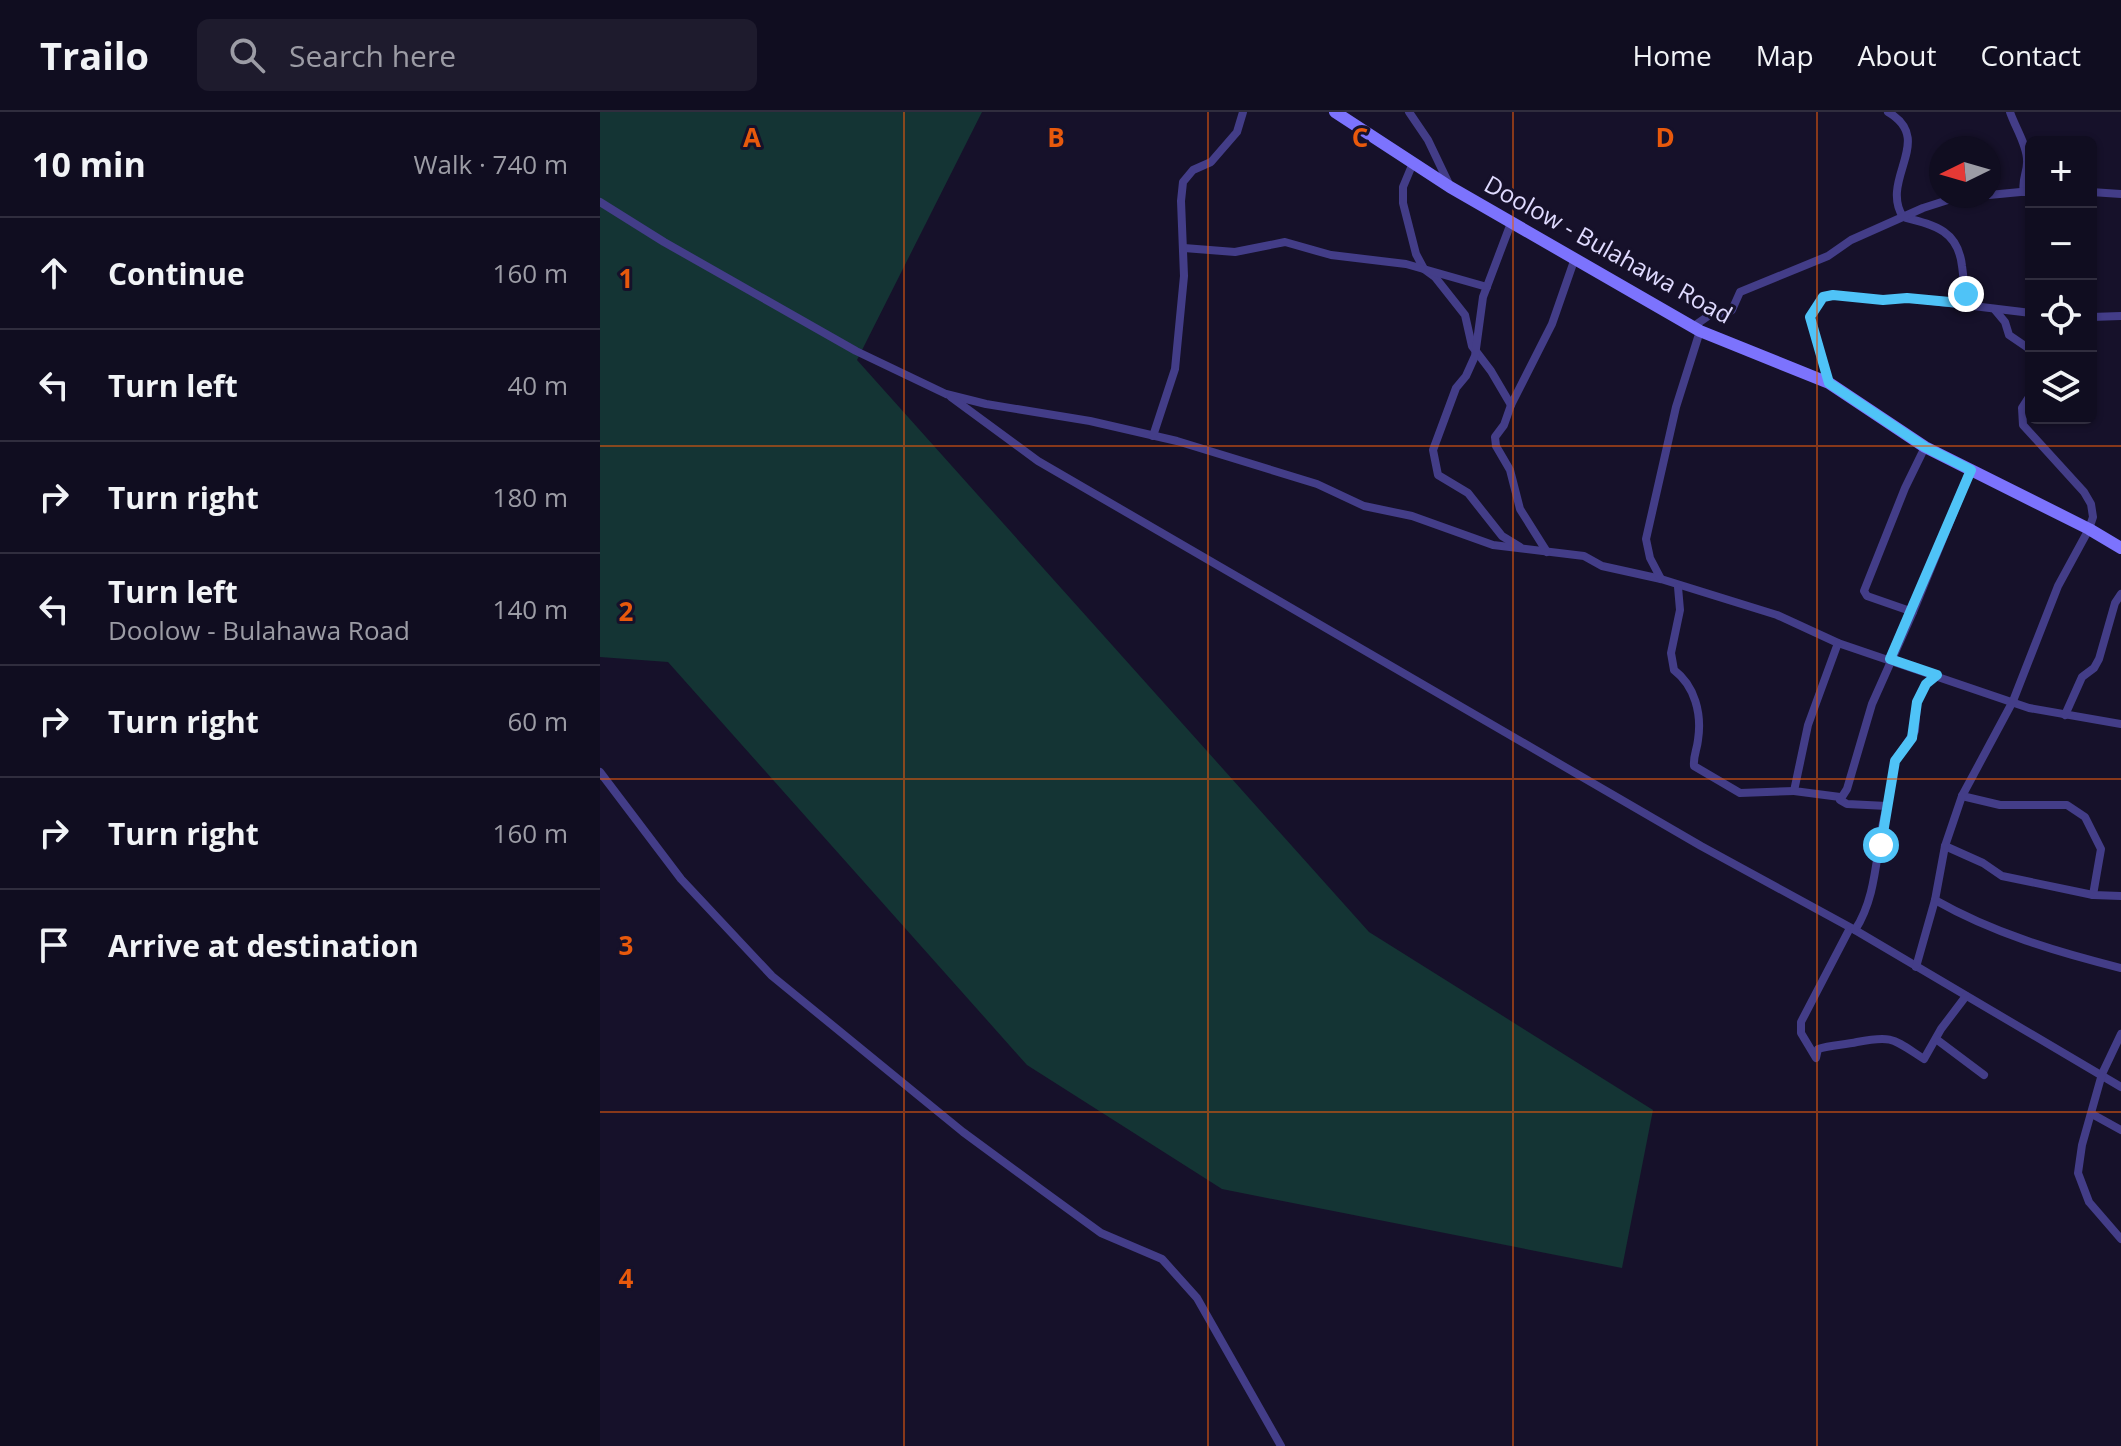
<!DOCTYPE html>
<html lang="en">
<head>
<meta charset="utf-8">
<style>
  body { margin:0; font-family:"Open Sans",sans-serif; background:#1e1b2d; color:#f1f3f6 }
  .controls { position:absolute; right:24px; top:24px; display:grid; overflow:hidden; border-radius:12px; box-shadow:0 2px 6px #0004 }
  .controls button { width:72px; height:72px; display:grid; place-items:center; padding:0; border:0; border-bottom:2px solid #302d3e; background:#100d20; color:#f1f3f6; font:40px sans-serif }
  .compass { position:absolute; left:1329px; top:24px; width:72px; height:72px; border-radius:50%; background:#100d20; box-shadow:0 2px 6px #0004; rotate:265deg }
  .stop { position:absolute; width:24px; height:24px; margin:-18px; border:6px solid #4fc3f7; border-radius:50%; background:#fff }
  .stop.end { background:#4fc3f7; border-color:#fff; box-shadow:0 2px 8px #0008 }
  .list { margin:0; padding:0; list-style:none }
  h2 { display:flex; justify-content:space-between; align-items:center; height:104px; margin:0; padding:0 32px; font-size:34px }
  h2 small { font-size:26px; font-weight:400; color:#9c9ca5 }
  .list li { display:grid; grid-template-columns:52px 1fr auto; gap:24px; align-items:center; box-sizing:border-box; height:112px; padding:0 32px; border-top:2px solid #302d3e }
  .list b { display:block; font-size:30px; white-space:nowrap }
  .list p { margin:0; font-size:26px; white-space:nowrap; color:#9c9ca5 }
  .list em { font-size:26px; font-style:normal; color:#9c9ca5 }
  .icon { flex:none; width:44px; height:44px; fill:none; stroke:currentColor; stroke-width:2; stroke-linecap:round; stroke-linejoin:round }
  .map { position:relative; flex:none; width:1521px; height:1334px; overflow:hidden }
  header { display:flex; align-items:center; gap:48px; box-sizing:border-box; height:112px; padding:0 40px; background:#100d20; border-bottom:2px solid #302d3e }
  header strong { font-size:38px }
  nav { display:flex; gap:44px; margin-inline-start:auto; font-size:28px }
  .search { width:560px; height:72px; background:#1e1b2d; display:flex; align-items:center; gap:20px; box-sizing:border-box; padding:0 28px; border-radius:12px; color:#9c9ca5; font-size:30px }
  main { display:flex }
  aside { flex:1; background:#100d20 }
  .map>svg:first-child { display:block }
  .green { fill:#143434 }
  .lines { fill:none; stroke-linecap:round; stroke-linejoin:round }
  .minor { stroke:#433d88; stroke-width:8 }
  .secondary { stroke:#7c73fd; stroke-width:12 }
  .route { stroke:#4fc3f7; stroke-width:10 }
  .grid { fill:none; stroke:#e8590c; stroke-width:2; stroke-opacity:0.55 }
  .labels { text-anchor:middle; stroke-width:6; stroke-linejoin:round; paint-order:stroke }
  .street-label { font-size:24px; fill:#e0dbff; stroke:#16112a }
  .grid-label { font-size:26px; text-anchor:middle; font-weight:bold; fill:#e8590c; stroke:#16112a; stroke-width:6; stroke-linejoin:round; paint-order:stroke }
</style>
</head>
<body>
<header>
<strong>Trailo</strong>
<div class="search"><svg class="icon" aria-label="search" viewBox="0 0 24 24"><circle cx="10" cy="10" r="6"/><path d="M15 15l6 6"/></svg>Search here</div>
<nav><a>Home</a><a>Map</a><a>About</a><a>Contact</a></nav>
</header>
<main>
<aside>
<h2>10 min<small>Walk · 740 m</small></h2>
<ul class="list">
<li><svg class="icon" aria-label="ahead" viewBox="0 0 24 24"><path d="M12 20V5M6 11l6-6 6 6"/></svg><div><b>Continue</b></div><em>160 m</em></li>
<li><svg class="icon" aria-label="left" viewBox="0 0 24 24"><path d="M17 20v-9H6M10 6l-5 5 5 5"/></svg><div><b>Turn left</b></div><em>40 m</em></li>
<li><svg class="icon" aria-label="right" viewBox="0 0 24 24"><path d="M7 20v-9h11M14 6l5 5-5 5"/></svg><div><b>Turn right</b></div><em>180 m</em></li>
<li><svg class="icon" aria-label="left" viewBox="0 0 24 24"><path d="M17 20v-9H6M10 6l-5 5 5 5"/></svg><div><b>Turn left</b><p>Doolow - Bulahawa Road</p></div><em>140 m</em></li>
<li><svg class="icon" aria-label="right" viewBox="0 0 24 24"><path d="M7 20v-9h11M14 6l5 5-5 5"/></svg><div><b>Turn right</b></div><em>60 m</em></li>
<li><svg class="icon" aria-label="right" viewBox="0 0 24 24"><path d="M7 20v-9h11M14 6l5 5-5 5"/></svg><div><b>Turn right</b></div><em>160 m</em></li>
<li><svg class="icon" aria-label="arrive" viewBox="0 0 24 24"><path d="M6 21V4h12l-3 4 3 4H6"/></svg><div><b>Arrive at destination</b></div></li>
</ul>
</aside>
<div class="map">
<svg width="1521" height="1334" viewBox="0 0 1521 1334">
  <rect width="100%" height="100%" fill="#16112a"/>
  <!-- green -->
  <polygon class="green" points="0,0 382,0 257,248 769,820 1053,998 1022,1156 622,1077 427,953 68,550 0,545"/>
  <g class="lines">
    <!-- minor -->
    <g class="minor">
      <polyline points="809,0 828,28 849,72"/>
      <path d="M1288,0C1336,28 1279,67 1303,105C1334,113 1358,118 1362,154C1364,168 1364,180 1371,192"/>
      <path d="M1410,0C1415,15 1427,33 1427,48C1428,60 1421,68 1424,80"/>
      <polyline points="813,51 803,75 803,91 816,142 824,157 835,165 865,203 872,234 891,259 911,293"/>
      <polyline points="1491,80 1521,82"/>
      <polyline points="1389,83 1431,79"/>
      <polyline points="0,90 64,130 256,239 346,282 386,292 490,309 577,329 717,372 764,394 812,404 893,433 984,444 1002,454 1061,467 1177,503 1238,531 1429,596 1521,612"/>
      <polyline points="911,111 883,185 875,244 866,264 856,276 833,338 838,363 868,381 902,424 920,435"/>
      <polyline points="584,136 635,140 685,130 731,143 806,152 887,175"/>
      <polyline points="1395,198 1405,210 1409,223 1431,238"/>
      <polyline points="1491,205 1521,204"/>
      <polyline points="1094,214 1111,202 1124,203 1132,198 1140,180 1228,144 1251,128 1323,96 1348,88 1383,84"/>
      <polyline points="1229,271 1210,205 1223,185 1233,183 1283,188 1307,186 1431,201"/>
      <polyline points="351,285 438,349 1101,734 1255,818 1521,975"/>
      <polyline points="553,324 575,257 584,164 581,89 583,70 593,58 611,50 637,20 643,0"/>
      <polyline points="947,440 920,397 910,358 896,334 895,325 904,313 911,293 952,212 975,146"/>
      <polyline points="1061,467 1050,446 1046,427 1076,295 1100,219"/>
      <path d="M1078,475L1080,498L1071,541L1074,558C1095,574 1102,602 1098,628C1097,638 1093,644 1094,654L1140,681L1194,679"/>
      <polyline points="1313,500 1371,358"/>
      <polyline points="1238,531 1208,613 1194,679 1240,685"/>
      <polyline points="1465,603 1482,565 1494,556 1499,547 1515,491 1521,482"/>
      <polyline points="0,660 81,767 172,864 363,1020 446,1081 501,1121 562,1147 597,1186 681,1334"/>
      <polyline points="1362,684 1400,693 1467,693 1485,705 1501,737 1493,783"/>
      <polyline points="1287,694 1295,649 1315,619 1317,590 1326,572 1337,563"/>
      <polyline points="1345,734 1383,751 1402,764 1493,783 1521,784"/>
      <path d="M1335,788C1393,821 1457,840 1521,856"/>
      <path d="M1250,816L1201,910V921L1216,946L1218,937C1231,933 1244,933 1257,930C1293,923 1293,927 1324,947L1341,917L1366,884"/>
      <path d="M1255,818C1279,781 1275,735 1287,694L1247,692L1240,688L1247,677L1272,592L1313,500L1267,484L1264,479L1305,376L1325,335"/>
      <polyline points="1316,855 1335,788 1345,734 1362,684 1413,589 1458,474 1489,417 1493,405 1491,392 1484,380 1423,313 1422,296 1431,282"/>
      <polyline points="1521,922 1502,962 1482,1033 1478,1061 1489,1090 1521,1127"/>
      <polyline points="1336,927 1384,963"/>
      <polyline points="1492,1002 1521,1018"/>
    </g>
    <!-- secondary -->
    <polyline class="secondary" points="735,0 850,75 1100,219 1229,271 1325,335 1489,417 1521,436"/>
  </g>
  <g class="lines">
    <!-- route -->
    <polyline class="route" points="1281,733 1295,649 1312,626 1317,590 1326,572 1337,563 1290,547 1371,358 1325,335 1229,271 1210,205 1223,185 1233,183 1283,188 1307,186 1371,192 1366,182"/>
  </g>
  <!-- grid -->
  <path class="grid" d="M304,0V1334M608,0V1334M913,0V1334M1217,0V1334M0,334H1521M0,667H1521M0,1000H1521"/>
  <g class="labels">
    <!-- street labels -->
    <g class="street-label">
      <text transform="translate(1008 138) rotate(29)" y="8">Doolow - Bulahawa Road</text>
    </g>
  </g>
  <g class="grid-label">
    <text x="152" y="35">A</text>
    <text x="456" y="35">B</text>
    <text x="760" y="35">C</text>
    <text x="1065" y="35">D</text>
    <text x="26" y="176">1</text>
    <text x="26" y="509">2</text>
    <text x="26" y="843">3</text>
    <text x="26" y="1176">4</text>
  </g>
</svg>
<div class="controls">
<button>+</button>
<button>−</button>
<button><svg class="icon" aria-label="locate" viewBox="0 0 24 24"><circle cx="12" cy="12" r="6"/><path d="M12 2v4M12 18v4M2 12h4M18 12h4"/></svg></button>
<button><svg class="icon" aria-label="layers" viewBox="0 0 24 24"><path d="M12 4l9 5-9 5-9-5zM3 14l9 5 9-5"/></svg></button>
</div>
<svg class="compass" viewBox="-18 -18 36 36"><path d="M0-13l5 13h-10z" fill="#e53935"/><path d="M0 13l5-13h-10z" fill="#9c9ca5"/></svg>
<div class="stop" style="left:1281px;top:733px"></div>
<div class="stop end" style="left:1366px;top:182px"></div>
</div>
</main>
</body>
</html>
